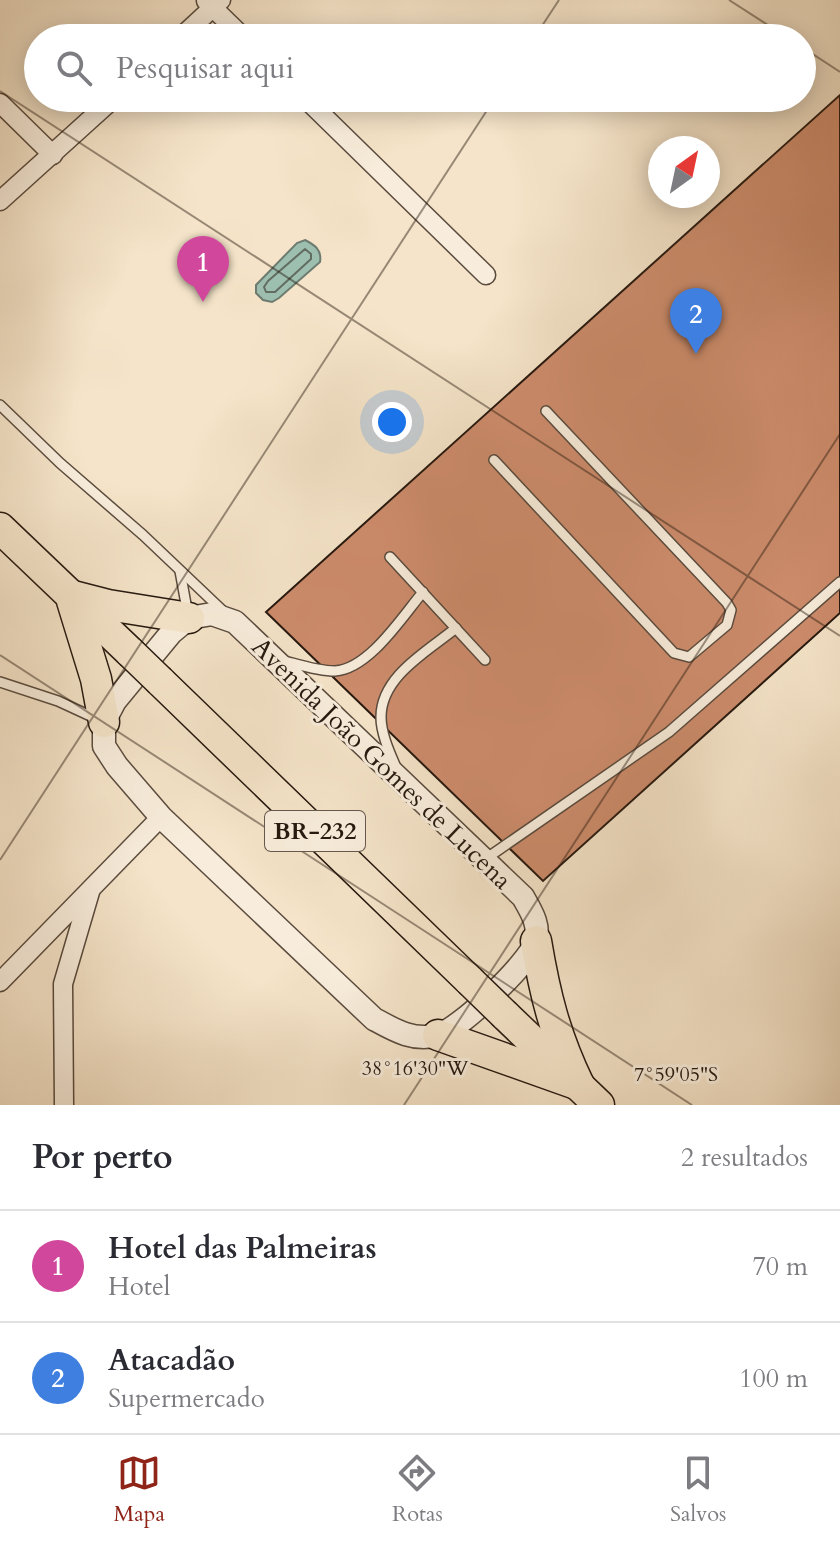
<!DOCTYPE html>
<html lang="pt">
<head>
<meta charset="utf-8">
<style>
  body { margin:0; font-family:Cardo,serif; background:#f2f2f3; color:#2b2b33 }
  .compass { position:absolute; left:648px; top:136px; width:72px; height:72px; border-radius:50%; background:#fff; box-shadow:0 4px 20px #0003; rotate:33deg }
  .you { position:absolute; left:392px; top:422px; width:28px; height:28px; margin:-20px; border:6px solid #fff; border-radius:50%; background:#1a73e8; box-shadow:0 0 0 12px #1a73e833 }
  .badge { display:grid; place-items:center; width:52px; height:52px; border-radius:50%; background:#8f2418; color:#fff; font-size:26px; font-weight:700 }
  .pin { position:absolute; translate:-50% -66px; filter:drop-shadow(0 2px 4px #0008) }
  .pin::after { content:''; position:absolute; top:42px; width:28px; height:24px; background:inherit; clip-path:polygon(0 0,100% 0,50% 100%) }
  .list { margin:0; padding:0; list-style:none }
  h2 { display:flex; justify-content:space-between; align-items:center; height:104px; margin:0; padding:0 32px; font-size:34px }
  h2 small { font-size:26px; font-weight:400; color:#7c7c81 }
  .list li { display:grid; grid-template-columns:52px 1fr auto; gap:24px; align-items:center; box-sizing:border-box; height:112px; padding:0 32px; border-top:2px solid #e1e1e2 }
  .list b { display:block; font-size:30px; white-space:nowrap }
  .list p { margin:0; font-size:26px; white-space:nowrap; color:#7c7c81 }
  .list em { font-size:26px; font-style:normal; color:#7c7c81 }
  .icon { flex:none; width:44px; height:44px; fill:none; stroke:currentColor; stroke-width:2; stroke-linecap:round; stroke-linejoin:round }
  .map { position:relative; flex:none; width:840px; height:1105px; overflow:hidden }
  .search { position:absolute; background:#fff; box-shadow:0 4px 20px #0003; left:24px; right:24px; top:24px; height:88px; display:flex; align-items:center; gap:20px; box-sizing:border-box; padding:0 28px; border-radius:44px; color:#7c7c81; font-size:30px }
  .sheet { height:328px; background:#fff }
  nav { display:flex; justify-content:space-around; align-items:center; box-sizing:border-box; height:112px; border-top:2px solid #e1e1e2; background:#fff; font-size:22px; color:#7c7c81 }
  nav a { display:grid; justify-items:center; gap:4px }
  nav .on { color:#8f2418 }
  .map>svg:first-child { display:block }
  .water { fill:#9dbfb0; stroke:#6d7c70; stroke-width:2 }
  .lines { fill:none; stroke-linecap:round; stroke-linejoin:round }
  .shore { stroke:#626c60; stroke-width:2 }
  .building { fill:#cd8c6c; stroke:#26180f; stroke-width:2 }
  .service-casing { stroke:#5a4b3e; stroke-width:12 }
  .minor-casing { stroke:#5a4b3e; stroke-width:21 }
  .tertiary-casing { stroke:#5a4b3e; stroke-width:25 }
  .trunk-casing { stroke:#26180f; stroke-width:33 }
  .service { stroke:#f8eddc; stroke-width:9 }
  .minor { stroke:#f8eddc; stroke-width:18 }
  .tertiary { stroke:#f8eddc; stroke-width:22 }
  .trunk { stroke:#f5e4c9; stroke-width:30 }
  .trunk-bridge-casing { stroke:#26180f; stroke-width:33; stroke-linecap:butt }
  .trunk-bridge { stroke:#f5e4c9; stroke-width:30 }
  .ticks { fill:none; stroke:#26180f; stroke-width:2; stroke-opacity:0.45 }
  .labels { text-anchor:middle; stroke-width:6; stroke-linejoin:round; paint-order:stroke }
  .shield { fill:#f8eddc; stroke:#65584c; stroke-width:2 }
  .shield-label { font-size:24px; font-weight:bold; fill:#26180f }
  .street-label { font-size:26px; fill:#26180f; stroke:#f8eddc }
  .ticks-label { font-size:20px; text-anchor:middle; fill:#26180f; stroke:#f8eddc; stroke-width:6; stroke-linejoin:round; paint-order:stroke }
</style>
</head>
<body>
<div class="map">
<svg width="840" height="1105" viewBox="0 0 840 1105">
  <rect width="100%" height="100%" fill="#f5e4c9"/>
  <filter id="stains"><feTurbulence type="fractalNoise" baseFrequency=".0025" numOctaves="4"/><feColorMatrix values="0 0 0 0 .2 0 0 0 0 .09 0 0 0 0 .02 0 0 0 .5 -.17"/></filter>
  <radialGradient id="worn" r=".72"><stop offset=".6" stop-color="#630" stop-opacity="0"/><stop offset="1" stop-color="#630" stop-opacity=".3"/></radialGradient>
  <!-- water -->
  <path class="water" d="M305,240C315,245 322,250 320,262L279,298L272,302L263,300L256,293V285L297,243Z"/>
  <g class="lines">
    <!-- shore -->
    <polygon class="shore" points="305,249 311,254 311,259 275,292 266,292 264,287 268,281"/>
  </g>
  <!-- building -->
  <polygon class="building" points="840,95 840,613 543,881 266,612"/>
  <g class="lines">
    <defs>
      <g id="service">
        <polyline points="0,405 60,463 143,535 223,611"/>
        <polyline points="494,460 674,653 689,657 727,625 731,610 727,603 546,411"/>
        <polyline points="390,557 485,660"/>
        <polyline points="180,571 188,615"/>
        <path d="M285,661C300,665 318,671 335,671C369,669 402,617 423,592"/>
        <polyline points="0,682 58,701 97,719"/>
        <path d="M395,765C389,751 381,733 381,717C381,676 428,651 456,628"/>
        <polyline points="484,860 669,732 840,582"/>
      </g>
      <g id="minor">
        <polyline points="206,1 244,38"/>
        <polyline points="180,38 221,0"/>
        <polyline points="305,98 486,275"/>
        <polyline points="0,103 53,155"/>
        <polyline points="0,201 114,98"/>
        <polyline points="0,982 161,817"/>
        <polyline points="64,1105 63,984 90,892"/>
      </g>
      <path id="tertiary" d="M212,614L235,622L523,897C531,911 541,926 535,943C528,964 460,1029 438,1035C414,1042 394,1030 374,1019L161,817L117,766L104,746V722L115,701L171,633L189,618Z"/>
      <g id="trunk">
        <polyline points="0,528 131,653"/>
        <polyline points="73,596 108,605 189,618"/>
        <polyline points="72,601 96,679 104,722"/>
        <polyline points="160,681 470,981"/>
        <path d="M536,941C545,995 555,1035 579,1085"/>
        <polyline points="505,1015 599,1105"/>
        <polyline points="438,1035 579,1085"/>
      </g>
    </defs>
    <!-- service casing -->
    <use href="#service" class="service-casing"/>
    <!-- minor casing -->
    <use href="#minor" class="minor-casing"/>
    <!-- tertiary casing -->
    <use href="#tertiary" class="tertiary-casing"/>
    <!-- trunk casing -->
    <use href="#trunk" class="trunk-casing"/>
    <!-- service -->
    <use href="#service" class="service"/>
    <!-- minor -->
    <use href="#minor" class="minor"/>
    <!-- tertiary -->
    <use href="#tertiary" class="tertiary"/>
    <!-- trunk -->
    <use href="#trunk" class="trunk"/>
    <defs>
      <g id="trunk-bridge">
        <polyline points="131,653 160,681"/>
        <polyline points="470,981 505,1015"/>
      </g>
    </defs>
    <!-- trunk-bridge casing -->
    <use href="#trunk-bridge" class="trunk-bridge-casing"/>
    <!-- trunk-bridge -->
    <use href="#trunk-bridge" class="trunk-bridge"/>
  </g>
  <!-- ticks -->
  <path class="ticks" d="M729,0L788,38M534,38L559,0M802,47L840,72M0,91L840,636M0,655L692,1105M0,860L495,98M404,1105L840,434"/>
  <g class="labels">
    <!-- shield labels -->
    <rect class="shield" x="265" y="811" width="100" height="40" rx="6"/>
    <g class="shield-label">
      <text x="315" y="839">BR-232</text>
    </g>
    <!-- street labels -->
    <g class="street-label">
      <text transform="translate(382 763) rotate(44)" y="9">Avenida João Gomes de Lucena</text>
    </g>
  </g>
  <g class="ticks-label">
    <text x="415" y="1075">38°16'30"W</text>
    <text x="676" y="1081">7°59'05"S</text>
  </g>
  <rect width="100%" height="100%" filter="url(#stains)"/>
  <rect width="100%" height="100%" fill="url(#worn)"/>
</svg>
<svg class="compass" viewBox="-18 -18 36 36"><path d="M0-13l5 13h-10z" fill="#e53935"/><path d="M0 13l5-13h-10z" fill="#7c7c81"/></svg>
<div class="you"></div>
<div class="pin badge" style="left:203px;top:302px;background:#d1479c">1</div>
<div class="pin badge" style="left:696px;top:354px;background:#3f7fe0">2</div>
<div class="search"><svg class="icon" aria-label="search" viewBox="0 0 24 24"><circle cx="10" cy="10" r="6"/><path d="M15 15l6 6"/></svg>Pesquisar aqui</div>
</div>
<section class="sheet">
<h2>Por perto<small>2 resultados</small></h2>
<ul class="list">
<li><span class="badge" style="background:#d1479c">1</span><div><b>Hotel das Palmeiras</b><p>Hotel</p></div><em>70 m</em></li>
<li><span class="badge" style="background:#3f7fe0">2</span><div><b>Atacadão</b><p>Supermercado</p></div><em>100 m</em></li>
</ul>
</section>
<nav>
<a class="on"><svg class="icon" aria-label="map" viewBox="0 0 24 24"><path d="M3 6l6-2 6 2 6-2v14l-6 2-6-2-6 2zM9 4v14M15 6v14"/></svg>Mapa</a>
<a><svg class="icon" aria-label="directions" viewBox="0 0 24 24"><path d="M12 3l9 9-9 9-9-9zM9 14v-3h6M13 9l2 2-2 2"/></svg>Rotas</a>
<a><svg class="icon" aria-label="saved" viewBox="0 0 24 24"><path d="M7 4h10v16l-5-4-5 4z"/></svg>Salvos</a>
</nav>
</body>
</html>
